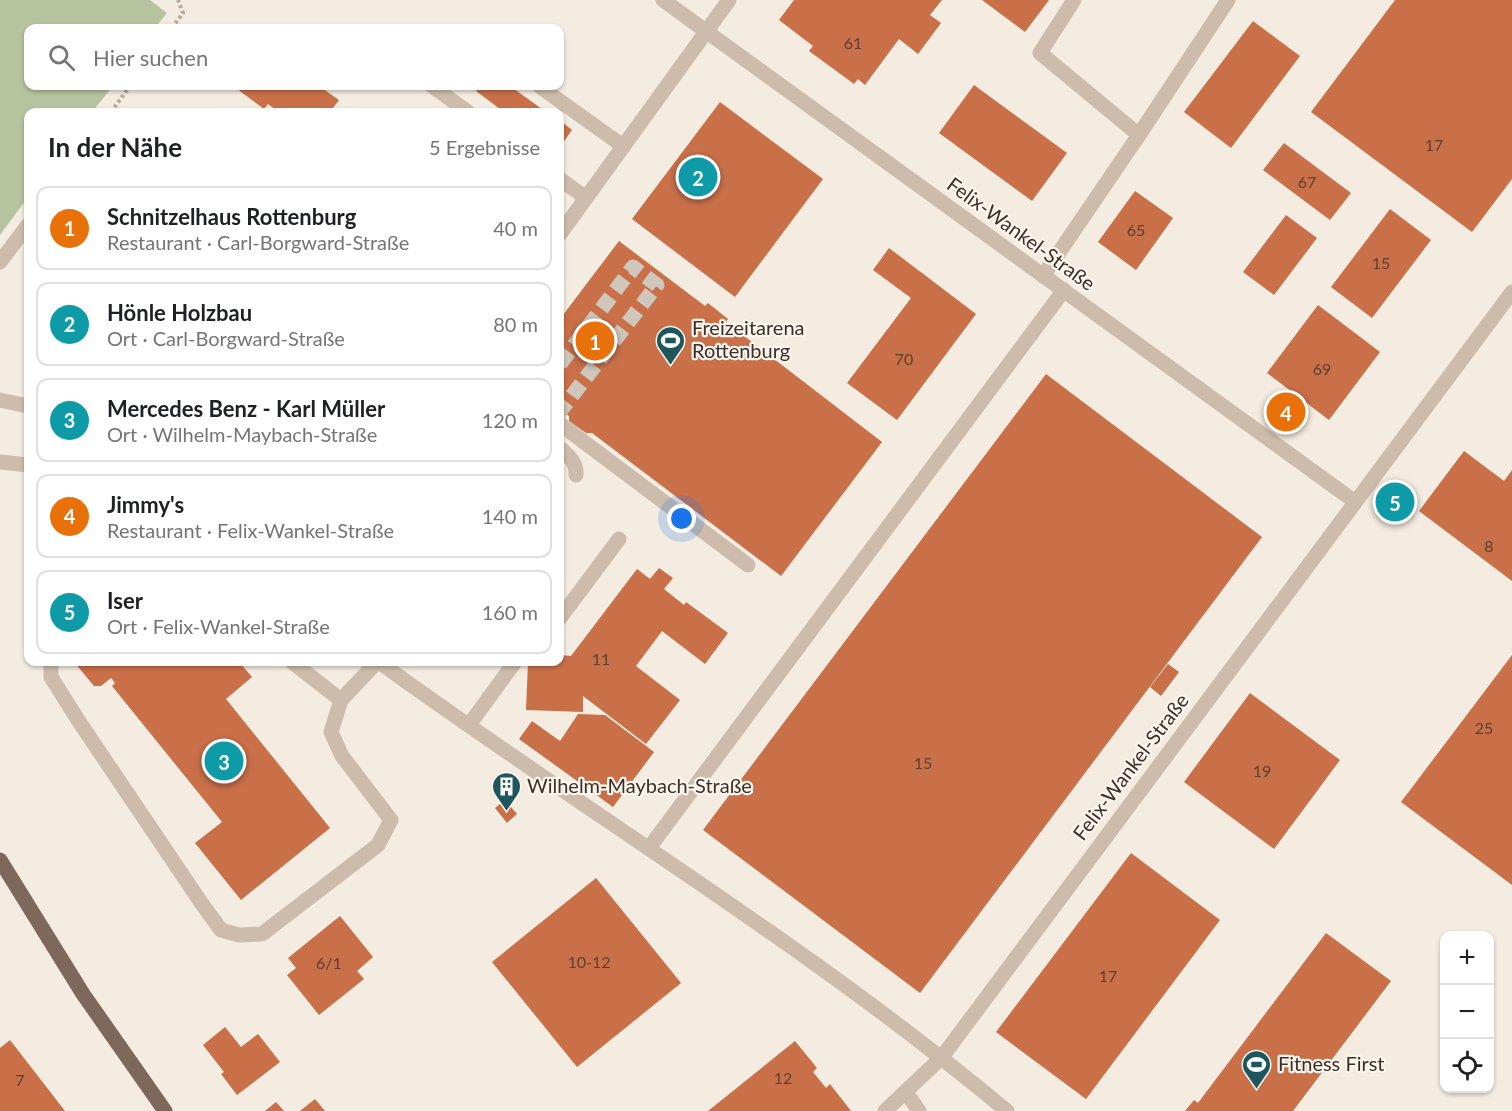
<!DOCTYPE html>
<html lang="de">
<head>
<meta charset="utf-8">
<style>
  body { margin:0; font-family:Lato,sans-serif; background:#f6f6f6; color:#202124 }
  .controls { position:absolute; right:18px; bottom:18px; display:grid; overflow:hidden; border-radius:12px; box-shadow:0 2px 4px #0004 }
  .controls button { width:54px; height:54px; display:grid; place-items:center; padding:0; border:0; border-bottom:2px solid #e0e0e0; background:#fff; color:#202124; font:30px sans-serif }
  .you { position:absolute; left:682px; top:519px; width:21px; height:21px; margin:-15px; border:4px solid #fff; border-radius:50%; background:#1a73e8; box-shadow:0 0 0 9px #1a73e833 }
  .badge { display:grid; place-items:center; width:39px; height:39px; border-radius:50%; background:#1e565e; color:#fff; font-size:20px; font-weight:700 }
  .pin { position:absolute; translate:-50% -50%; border:3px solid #fff; box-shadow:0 2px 6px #0006 }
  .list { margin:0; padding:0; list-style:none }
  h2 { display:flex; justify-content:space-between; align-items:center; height:78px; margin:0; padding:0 24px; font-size:26px }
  h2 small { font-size:20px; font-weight:400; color:#757577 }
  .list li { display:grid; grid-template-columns:39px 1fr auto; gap:18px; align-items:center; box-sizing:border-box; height:84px; margin:0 12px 12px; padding:0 12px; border:2px solid #e0e0e0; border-radius:12px }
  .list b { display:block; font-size:22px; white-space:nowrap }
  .list p { margin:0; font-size:20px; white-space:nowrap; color:#757577 }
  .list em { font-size:20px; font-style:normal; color:#757577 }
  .icon { flex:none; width:33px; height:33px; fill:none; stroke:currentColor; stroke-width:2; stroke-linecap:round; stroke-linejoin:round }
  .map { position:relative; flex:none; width:1512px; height:1111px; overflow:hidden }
  .search { position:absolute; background:#fff; box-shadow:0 2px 4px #0004; left:24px; top:24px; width:540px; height:66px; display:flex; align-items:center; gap:15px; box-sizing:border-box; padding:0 21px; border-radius:12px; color:#757577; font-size:22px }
  .panel { position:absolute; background:#fff; box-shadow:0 2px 4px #0004; left:24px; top:108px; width:540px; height:558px; border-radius:12px }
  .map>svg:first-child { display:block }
  .green { fill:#b5c49f }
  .building { fill:#c97049 }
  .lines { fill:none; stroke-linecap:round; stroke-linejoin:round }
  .minor-tunnel { stroke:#cfc6bc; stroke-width:15; stroke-dasharray:15 8; stroke-linecap:butt }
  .path { stroke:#b9a795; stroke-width:4; stroke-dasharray:3 3; stroke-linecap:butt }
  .minor { stroke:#cdbcab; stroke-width:15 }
  .major { stroke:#7d685b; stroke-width:15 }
  .labels { text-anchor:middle; stroke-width:4.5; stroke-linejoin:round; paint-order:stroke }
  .number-label { font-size:16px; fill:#5e4032 }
  .street-label { font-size:20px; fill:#3a302a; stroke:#fbf5ed }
  .poi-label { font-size:20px; fill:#3a302a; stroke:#fbf5ed; text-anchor:start }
</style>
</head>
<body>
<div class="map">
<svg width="1512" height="1111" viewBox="0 0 1512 1111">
  <rect width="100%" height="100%" fill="#f4ece0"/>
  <!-- green -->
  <polygon class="green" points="0,0 150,0 167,13 155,28 28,28 28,86 113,86 92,112 28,112 28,197 0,235"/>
  <!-- building -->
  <g class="building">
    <polygon points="794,0 942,0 930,15 941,23 918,54 899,39 865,85 858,79 854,84 809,51 813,46 779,20"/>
    <polygon points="982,0 1049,0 1025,32"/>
    <polygon points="1395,0 1512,0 1512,179 1472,232 1311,112"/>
    <polygon points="1253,21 1300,56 1231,148 1184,112"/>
    <polygon points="974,85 1067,153 1032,201 939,133"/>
    <polygon points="233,86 319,86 339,100 330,112 273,112 276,110 268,104 264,109"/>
    <polygon points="480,86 510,86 546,112 504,112 476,91"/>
    <polygon points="720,102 823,179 735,297 632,219"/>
    <polygon points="562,122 572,130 560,147 560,123"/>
    <polygon points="1284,143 1351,193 1330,220 1263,170"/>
    <polygon points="1135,191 1173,218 1136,270 1098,242"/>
    <polygon points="1390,209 1431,240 1372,318 1331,287"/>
    <polygon points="1286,215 1317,238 1274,295 1243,272"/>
    <polygon points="619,241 705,306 708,303 728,319 726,322 882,442 781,576 592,433 586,433 569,421 569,416 560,409 560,319"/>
    <polygon points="889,248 976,314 897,420 847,383 911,298 873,270"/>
    <polygon points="1318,305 1380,352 1329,420 1267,373"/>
    <polygon points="1046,374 1262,537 920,993 703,830"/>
    <polygon points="1464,451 1504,481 1512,470 1512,581 1419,511"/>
    <polygon points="1398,489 1407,495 1394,512 1385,506"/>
    <polygon points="659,568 673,578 664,589 684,605 686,602 728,633 705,664 662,631 636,666 680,700 646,744 583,696 583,712 526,710 528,662 560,662 560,655 571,656 637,569 650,579"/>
    <polygon points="1512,655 1512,885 1401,802"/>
    <polygon points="74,662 239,662 252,677 226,699 330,828 241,900 195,843 222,822 112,686 115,683 111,678 101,686 94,686"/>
    <polygon points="1168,664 1179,672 1161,696 1150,687"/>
    <polygon points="1250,693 1340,760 1274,849 1184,782"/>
    <polygon points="578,714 605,715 654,752 613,807 519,739 532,721 560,741"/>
    <polygon points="505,800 517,814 507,823 495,808"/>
    <polygon points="1131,853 1220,920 1086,1099 996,1032"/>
    <polygon points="596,878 681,983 577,1067 492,962"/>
    <polygon points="340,916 373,957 357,971 364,979 319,1015 287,975 296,968 288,958"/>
    <polygon points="1326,933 1391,981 1293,1111 1185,1111 1194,1100 1198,1103"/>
    <polygon points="225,1027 241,1047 258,1034 280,1062 237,1095 221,1074 224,1072 203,1045"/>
    <polygon points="10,1040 65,1111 0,1111 0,1048"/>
    <polygon points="795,1041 817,1068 813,1072 826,1088 830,1084 851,1111 708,1111"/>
    <polygon points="315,1099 325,1111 300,1111"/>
    <polygon points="276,1102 284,1111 265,1111"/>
  </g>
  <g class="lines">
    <!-- minor-tunnel -->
    <polyline class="minor-tunnel" points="560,364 633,267 657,285 561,410"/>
    <!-- path -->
    <g class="path">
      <polyline points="172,28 183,13 178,0"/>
      <polyline points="111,112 130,86"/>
    </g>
    <!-- minor -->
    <g class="minor">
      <polyline points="663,0 1354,501"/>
      <polyline points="432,86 468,112"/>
      <polyline points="539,86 623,146"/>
      <polyline points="1139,135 1228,0"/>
      <polyline points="560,179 586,198"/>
      <polyline points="560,234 729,0"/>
      <polyline points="0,262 28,225"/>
      <polyline points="1043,276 1139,135 1040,53 1074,0"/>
      <polyline points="0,400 28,406"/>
      <polyline points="560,412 561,410"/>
      <polyline points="560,424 748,565"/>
      <path d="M560,448C569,456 577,463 576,475"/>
      <polyline points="0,462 28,465"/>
      <polyline points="560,618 619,539"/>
      <polyline points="51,662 51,677 78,720 202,904 221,930 239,935 262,934 378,845 391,820 342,756 331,732 341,700 377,662"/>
      <polyline points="292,662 341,700"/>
      <path d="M379,662C587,813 809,946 1007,1111"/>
      <polyline points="469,725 515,662"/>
      <polyline points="649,848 1064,290"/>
      <polyline points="906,1092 919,1111"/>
      <polyline points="885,1111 942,1057 1512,292"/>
    </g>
    <!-- major -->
    <polyline class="major" points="0,860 83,994 165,1111"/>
  </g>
  <!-- icons -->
  <defs>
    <symbol id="stadium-pin" viewBox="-11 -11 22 30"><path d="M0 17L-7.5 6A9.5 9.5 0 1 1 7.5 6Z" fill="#1e565e" stroke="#fbf5ed"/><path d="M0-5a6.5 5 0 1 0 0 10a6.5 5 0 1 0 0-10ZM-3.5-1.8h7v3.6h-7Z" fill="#fff"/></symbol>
    <symbol id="building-pin" viewBox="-11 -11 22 30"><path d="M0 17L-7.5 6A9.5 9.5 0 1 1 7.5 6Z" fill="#1e565e" stroke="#fbf5ed"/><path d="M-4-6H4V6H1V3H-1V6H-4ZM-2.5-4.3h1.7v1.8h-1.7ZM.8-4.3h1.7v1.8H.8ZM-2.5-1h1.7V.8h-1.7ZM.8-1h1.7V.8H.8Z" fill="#fff"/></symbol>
  </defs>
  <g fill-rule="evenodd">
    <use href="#stadium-pin" x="654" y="324" width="33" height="45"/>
    <use href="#building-pin" x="490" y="770" width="33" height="45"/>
    <use href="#stadium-pin" x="1240" y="1048" width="33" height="45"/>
  </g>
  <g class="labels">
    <!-- number labels -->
    <g class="number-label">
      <text x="853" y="49">61</text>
      <text x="1434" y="151">17</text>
      <text x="1307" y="188">67</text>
      <text x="1136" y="236">65</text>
      <text x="1381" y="269">15</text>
      <text x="904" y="365">70</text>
      <text x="1322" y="375">69</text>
      <text x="1489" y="552">8</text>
      <text x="601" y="665">11</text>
      <text x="1484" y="734">25</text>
      <text x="923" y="769">15</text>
      <text x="1262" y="777">19</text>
      <text x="589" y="968">10-12</text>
      <text x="329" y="969">6/1</text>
      <text x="1108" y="982">17</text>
      <text x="783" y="1084">12</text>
      <text x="20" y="1086">7</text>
    </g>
    <!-- street labels -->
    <g class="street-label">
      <text transform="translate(1021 234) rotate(36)" y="7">Felix-Wankel-Straße</text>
      <text transform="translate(1131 767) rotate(-53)" y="7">Felix-Wankel-Straße</text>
    </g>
    <!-- poi labels -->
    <g class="poi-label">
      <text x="692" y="335">Freizeitarena<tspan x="692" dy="23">Rottenburg</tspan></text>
      <text x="527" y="793">Wilhelm-Maybach-Straße</text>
      <text x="1278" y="1071">Fitness First</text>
    </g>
  </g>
</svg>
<div class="controls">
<button>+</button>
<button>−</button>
<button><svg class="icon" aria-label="locate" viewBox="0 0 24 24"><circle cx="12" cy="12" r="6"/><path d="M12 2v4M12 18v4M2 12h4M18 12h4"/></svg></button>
</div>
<div class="you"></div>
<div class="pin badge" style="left:595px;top:341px;background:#e8710a">1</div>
<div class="pin badge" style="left:698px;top:177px;background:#0f9aa8">2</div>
<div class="pin badge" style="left:224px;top:761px;background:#0f9aa8">3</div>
<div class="pin badge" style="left:1286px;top:412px;background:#e8710a">4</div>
<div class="pin badge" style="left:1395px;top:502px;background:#0f9aa8">5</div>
<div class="search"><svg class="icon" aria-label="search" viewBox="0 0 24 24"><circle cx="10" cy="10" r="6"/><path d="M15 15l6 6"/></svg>Hier suchen</div>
<section class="panel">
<h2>In der Nähe<small>5 Ergebnisse</small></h2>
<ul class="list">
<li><span class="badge" style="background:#e8710a">1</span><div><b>Schnitzelhaus Rottenburg</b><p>Restaurant · Carl-Borgward-Straße</p></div><em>40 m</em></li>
<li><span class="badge" style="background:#0f9aa8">2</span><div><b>Hönle Holzbau</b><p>Ort · Carl-Borgward-Straße</p></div><em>80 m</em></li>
<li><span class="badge" style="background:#0f9aa8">3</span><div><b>Mercedes Benz - Karl Müller</b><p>Ort · Wilhelm-Maybach-Straße</p></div><em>120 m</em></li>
<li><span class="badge" style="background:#e8710a">4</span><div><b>Jimmy's</b><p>Restaurant · Felix-Wankel-Straße</p></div><em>140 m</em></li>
<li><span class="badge" style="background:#0f9aa8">5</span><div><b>Iser</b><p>Ort · Felix-Wankel-Straße</p></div><em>160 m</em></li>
</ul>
</section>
</div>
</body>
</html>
